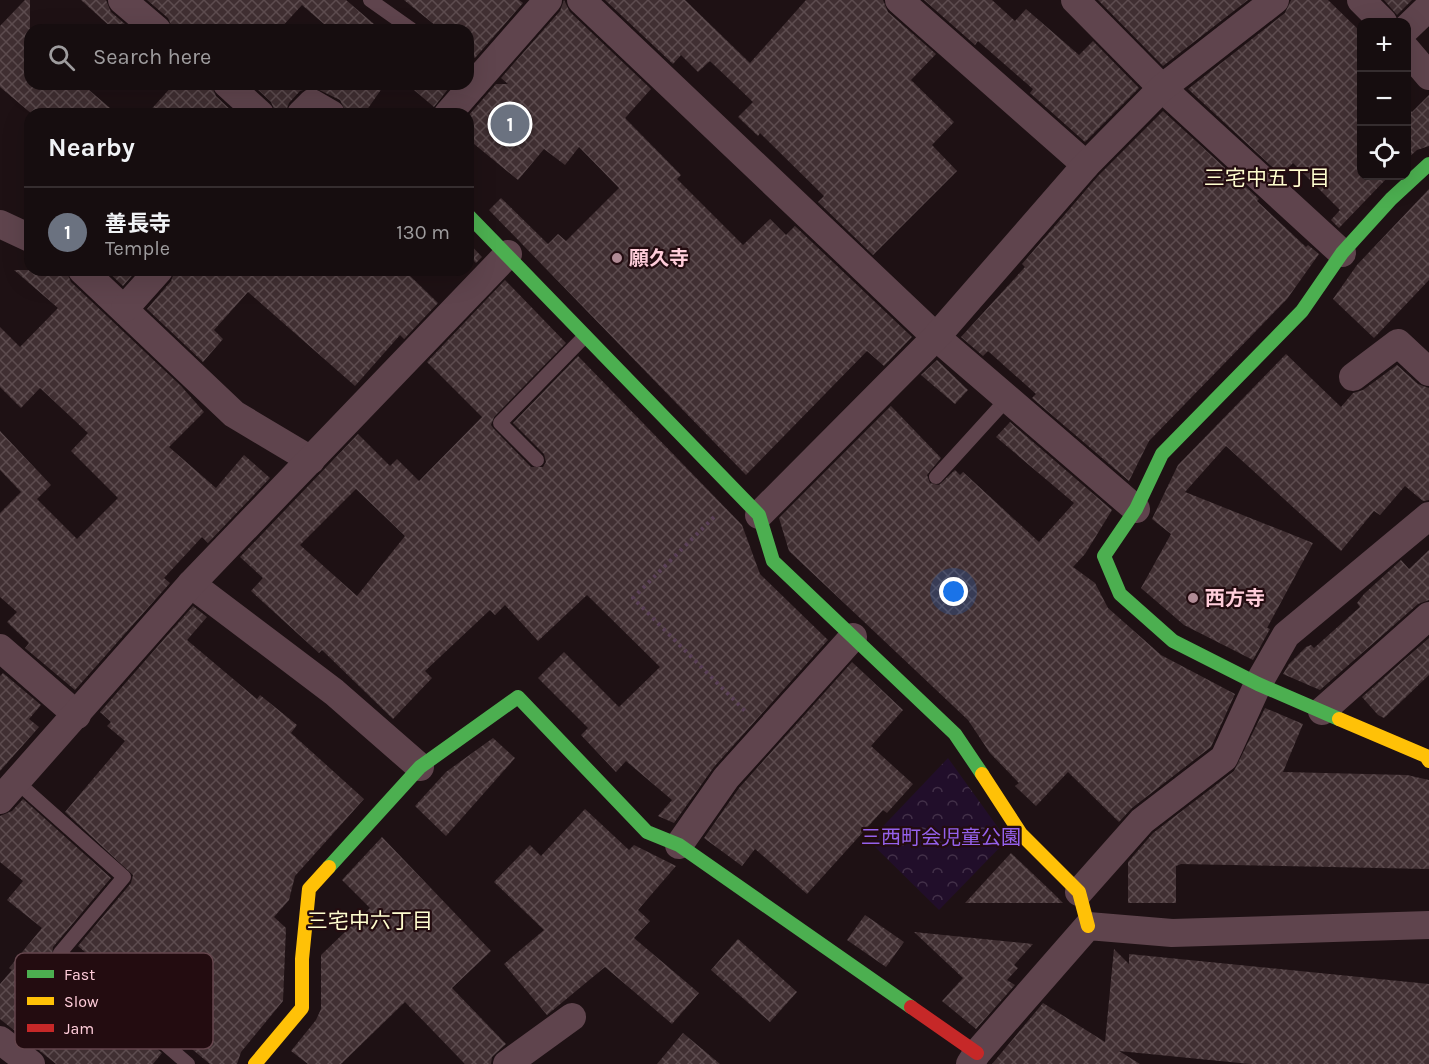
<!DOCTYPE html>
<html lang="en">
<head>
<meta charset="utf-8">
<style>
  body { margin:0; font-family:Karla,"Noto Sans JP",sans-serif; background:#1f1618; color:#f1f3f6 }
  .controls { position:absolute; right:18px; top:18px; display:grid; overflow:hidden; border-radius:12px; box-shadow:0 6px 24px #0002 }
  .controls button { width:54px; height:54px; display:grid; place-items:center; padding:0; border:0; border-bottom:2px solid #352d2f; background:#160d0f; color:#f1f3f6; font:30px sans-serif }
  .you { position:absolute; left:954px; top:592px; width:21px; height:21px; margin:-15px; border:4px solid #fff; border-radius:50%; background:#1a73e8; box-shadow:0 0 0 9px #1a73e833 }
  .badge { display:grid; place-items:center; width:39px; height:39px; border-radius:50%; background:#0b8043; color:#fff; font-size:20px; font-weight:700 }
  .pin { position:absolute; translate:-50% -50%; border:3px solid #fff; box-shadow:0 2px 6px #0006 }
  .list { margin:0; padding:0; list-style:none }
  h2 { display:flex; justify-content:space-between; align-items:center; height:78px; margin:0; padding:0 24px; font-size:26px }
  h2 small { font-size:20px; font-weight:400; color:#9e9c9e }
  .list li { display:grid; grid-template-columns:39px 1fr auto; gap:18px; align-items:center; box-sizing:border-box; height:90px; padding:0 24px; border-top:2px solid #352d2f }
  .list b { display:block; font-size:22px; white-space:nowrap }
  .list p { margin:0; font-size:20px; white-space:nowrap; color:#9e9c9e }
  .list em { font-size:20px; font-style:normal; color:#9e9c9e }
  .icon { flex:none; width:33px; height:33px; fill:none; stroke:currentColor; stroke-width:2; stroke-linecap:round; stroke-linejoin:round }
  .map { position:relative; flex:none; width:1429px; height:1064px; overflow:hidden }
  .search { position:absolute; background:#160d0f; box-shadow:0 6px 24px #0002; left:24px; top:24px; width:450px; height:66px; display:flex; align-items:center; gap:15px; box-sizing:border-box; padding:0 21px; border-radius:18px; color:#9e9c9e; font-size:22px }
  .panel { position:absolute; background:#160d0f; box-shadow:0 6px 24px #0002; left:24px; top:108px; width:450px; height:168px; border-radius:18px }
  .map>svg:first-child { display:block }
  .park { fill:url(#park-crowns) }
  .building { fill:url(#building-cross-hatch); fill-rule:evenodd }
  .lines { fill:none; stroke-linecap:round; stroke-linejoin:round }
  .path { stroke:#5a4057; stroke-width:4; stroke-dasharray:3 4.5; stroke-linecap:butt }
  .lane { stroke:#5f444d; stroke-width:14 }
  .street { stroke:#5f444d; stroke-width:28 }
  .fast { stroke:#4caf50; stroke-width:14 }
  .slow { stroke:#ffc107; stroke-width:14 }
  .jam { stroke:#c62828; stroke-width:14 }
  .poi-dot { fill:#b08b95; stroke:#230c10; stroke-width:2 }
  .labels { text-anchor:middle; stroke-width:4.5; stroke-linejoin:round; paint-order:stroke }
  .poi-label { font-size:20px; font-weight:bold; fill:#ffcdda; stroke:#230c10; text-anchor:start }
  .park-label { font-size:20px; fill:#9561ec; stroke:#230c10 }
  .neighbourhood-label { font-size:21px; fill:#fffecf; stroke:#230c10 }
  .key { fill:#230c10; stroke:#65464d; stroke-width:1.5 }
  .key-label { font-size:16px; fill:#ffcdda }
</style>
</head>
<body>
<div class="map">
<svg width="1429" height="1064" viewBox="0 0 1429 1064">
  <defs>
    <pattern id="park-crowns" width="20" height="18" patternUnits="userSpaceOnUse" patternTransform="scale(1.5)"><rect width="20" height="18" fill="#210e2a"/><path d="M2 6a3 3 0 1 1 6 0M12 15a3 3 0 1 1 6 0" fill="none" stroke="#423048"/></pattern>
    <pattern id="building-cross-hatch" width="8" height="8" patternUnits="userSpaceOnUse" patternTransform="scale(1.5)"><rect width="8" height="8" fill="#402f32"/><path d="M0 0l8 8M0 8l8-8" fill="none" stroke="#5d4c4f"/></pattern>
  </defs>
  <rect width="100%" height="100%" fill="#1e1114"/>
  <!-- park -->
  <polygon class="park" points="948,758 1007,840 939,910 869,841"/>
  <!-- building -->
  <g class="building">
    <polygon points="25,0 30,0 30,84 82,84 117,114 32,114 0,87 0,26"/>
    <polygon points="81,0 106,0 111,12 132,30 114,30"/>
    <polygon points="147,0 346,0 381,30 331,30 302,5 279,30 173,30 168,18"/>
    <polygon points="404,0 519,0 523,3 475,58 468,52 468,30 441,30"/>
    <polygon points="564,0 570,12 651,89 625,118 681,175 677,179 743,245 770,219 786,235 795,226 912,337 884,366 867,351 746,475 489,210 501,198 548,244 558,234 566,241 619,188 579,147 565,165 544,149 518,180 468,139 468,116 496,84 508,84 501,78 560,11"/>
    <polygon points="605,0 685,0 750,63 806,0 883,0 888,12 936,54 911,80 954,122 932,145 957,171 873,255 818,202 824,196 760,133 758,136 738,117 753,102 710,61 698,72 681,55 673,64"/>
    <polygon points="924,0 992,0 1015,21 1026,9 1079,55 1093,41 1139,88 1085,142 1030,93 1033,89 978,41 975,45"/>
    <polygon points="1098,0 1248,0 1163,66"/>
    <polygon points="1291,0 1328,0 1362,33 1362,176 1389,176 1339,228 1331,220 1340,210 1293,163 1281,175 1188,89 1285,13"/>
    <polygon points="1384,0 1412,0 1397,15"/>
    <polygon points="174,84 211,84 216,96 235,114 147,114"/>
    <polygon points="252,84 385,84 364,114 347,114 340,100 313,87 300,91 289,103 285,114 276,114 271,102"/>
    <polygon points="407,84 452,84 434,107"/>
    <polygon points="1429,95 1429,146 1417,150 1407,159 1407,107 1412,112"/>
    <polygon points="1163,111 1259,199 1257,201 1306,247 1308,245 1319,254 1287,299 1149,441 1129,481 1032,398 1036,394 988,351 983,356 961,337 1025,267 1022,264 1098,176"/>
    <polygon points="1429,189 1429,280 1374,338 1333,299 1357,265"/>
    <polygon points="468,242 482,257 476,263 468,255"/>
    <polygon points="14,270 66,270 71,282 181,386 204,412 169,447 216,488 244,455 270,478 208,543 202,537 164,578 170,583 75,690 25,648 29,643 7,622 17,612 0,597 0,513 21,492 0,470 0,431 51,485 37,499 77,539 118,498 71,451 88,433 40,388 21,408 0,387 0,327 20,347 58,308"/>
    <polygon points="106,270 137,270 123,286"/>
    <polygon points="175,270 404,270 438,303 404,339 400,335 355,386 248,292 214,330 223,339 203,362 147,309 171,281"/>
    <path d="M505,280L566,343L494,417L491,425L494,429L531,467H543L546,462L544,454L513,423L578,356L742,525L760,574L828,640L714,767L674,823L658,816L672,800L626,761L616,772L581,735L588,728L538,678L564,652L619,707L660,667L587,595L538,641L505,605L495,615L490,610L425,671L432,678L393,719L322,650L319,653L251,591L263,578L240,557L358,434L390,466L397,459L419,481L482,417L427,362ZM356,489L405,536L357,596L300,545Z"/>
    <polygon points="1286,354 1341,407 1353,393 1363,390 1397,365 1418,384 1429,388 1429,500 1423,501 1405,486 1380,515 1374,511 1341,551 1226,446 1185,492 1313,543 1267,628 1270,629 1253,660 1184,625 1141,588 1171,534 1152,519 1178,465"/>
    <polygon points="937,360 968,390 955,404 921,375"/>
    <polygon points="891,406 941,458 927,475 930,483 939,485 955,470 960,475 963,472 1039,542 1074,503 996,437 1010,422 1112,510 1085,554 1073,567 1095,583 1108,608 1161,655 1235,694 1211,747 1132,808 1119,822 1068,772 1036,806 1015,786 1019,783 990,753 968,720 789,551 779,518"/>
    <polygon points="1429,550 1429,600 1418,604 1320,690 1283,674 1289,664 1306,647 1311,645 1314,648 1360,607 1357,603 1364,594 1388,572 1401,560 1409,569"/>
    <polygon points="193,606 207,617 187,640 257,699 260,695 297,725 291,733 364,799 295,876 289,900 274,917 286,928 283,1001 241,1052 237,1064 210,1064 176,1036 173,1039 138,1009 143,1002 78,946 131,883 133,875 65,812 125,741 107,726 111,722 100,712"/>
    <polygon points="1429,638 1429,675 1384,718 1378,715 1362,697"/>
    <polygon points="852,662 903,710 871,746 913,784 887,813 883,810 807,894 755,849 742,866 704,838 739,788"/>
    <polygon points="3,673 41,705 29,719 39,727 0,771 0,676"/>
    <polygon points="1265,708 1303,724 1283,772 1407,775 1429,780 1429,869 1181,864 1176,866 1176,903 1128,903 1128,862 1153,833 1234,771"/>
    <polygon points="493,738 515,758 446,836 415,806 446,772"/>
    <polygon points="23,799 111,878 53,947 52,957 31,981 109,1045 127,1023 162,1053 153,1064 56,1064 0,1019 0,984 12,970 9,968 42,928 7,900 23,881 0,862 0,816 12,811"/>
    <polygon points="585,809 629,850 634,845 676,866 638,910 650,921 634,938 699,993 672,1024 605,967 547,1015 504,964 544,930 494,882 530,845 541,856"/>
    <polygon points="382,837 491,951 452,988 506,1044 492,1057 491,1064 465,1064 405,1002 341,1064 308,1064 291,1051 316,1020 321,1009 321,955 370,908 342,880"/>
    <polygon points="1011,853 1052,892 1063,903 965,903"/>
    <polygon points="865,915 904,942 886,967 847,940"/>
    <polygon points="914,932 1033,944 1014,965 1018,968 1007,980 1015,985 976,1029 942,1001 963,978"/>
    <polygon points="738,939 797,992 770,1022 711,970"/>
    <polygon points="1114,949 1129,964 1129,954 1429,984 1429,1064 1250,1064 1119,1051 1140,1064 992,1064 1043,1003 1105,1042"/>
    <polygon points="683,1033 720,1064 657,1064"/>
  </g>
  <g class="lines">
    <!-- path -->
    <polyline class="path" points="714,517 633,598 745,711"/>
    <!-- lane -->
    <g class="lane">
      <polyline points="370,0 411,29"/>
      <polyline points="537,460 500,423 585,336"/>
      <polyline points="936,477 1007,399"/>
      <polyline points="17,782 124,877 60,953 188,1064"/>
    </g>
    <!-- street -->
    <g class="street">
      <polyline points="122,0 157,30"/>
      <polyline points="581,0 936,337 1136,509"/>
      <polyline points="899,0 1086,165"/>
      <polyline points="1075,0 1162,88 1342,253"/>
      <polyline points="1361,0 1383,22"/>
      <polyline points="1406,29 1429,7"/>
      <polyline points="1406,49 1429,76"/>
      <polyline points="227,84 260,114"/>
      <polyline points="301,114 312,103 331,114"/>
      <polyline points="448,114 548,0"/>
      <polyline points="0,224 30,238"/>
      <polyline points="82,270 234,414 311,460"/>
      <polyline points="125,308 159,270"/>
      <polyline points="1353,377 1398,343 1429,372"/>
      <polyline points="759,515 936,337 1086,165 1162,88 1275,0"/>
      <polyline points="191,584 334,692 420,767"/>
      <polyline points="0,648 77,715"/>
      <polyline points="1322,711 1429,616"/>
      <polyline points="0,800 191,584 508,254"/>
      <polyline points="679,845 726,778 853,637"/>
      <polyline points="1079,892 1142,821 1224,758 1258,684 1286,635 1429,516"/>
      <polyline points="0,1040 31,1064"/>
      <polyline points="507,1064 572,1017"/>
      <polyline points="970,1064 977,1053 1088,926 1172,933 1429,925"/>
    </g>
    <!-- fast -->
    <g class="fast">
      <polyline points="468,215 759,515 773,561 955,734 982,774"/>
      <polyline points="1339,719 1258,684 1173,641 1120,594 1104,556 1136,509 1162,454 1302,311 1342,253 1391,199 1429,164"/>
      <polyline points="329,867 420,767 518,697 647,832 679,845 911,1007"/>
    </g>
    <!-- slow -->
    <g class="slow">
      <polyline points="1339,719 1426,756 1429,761"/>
      <polyline points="982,774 1021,834 1079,892 1088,926"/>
      <polyline points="255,1064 302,1008 302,959 309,889 329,867"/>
    </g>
    <!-- jam -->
    <polyline class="jam" points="911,1007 977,1053"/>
  </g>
  <!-- markers -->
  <g class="poi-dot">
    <circle cx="617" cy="258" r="6"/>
    <circle cx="1193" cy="598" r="6"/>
  </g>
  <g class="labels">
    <!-- poi labels -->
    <g class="poi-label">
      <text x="629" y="265">願久寺</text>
      <text x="1205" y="605">西方寺</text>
    </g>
    <!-- park labels -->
    <g class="park-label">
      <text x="941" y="844">三西町会児童公園</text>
    </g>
    <!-- neighbourhood labels -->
    <g class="neighbourhood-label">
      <text x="1267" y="185">三宅中五丁目</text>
      <text x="370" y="928">三宅中六丁目</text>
    </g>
  </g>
  <!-- legend -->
  <rect x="15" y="953" width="198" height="96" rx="9" class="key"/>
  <rect x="27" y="970" width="27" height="8" fill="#4caf50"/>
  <rect x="27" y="997" width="27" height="8" fill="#ffc107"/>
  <rect x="27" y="1024" width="27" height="8" fill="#c62828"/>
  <g class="key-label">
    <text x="64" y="980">Fast</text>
    <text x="64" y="1007">Slow</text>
    <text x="64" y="1034">Jam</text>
  </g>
</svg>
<div class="controls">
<button>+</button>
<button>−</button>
<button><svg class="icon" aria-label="locate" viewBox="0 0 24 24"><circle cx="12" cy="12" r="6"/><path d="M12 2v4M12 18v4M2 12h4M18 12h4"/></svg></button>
</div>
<div class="you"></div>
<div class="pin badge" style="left:510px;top:124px;background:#6b7280">1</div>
<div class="search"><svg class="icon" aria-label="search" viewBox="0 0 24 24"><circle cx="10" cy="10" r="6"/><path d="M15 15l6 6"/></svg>Search here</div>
<section class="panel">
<h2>Nearby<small></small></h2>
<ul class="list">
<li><span class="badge" style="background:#6b7280">1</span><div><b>善長寺</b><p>Temple</p></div><em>130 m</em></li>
</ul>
</section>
</div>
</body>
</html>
